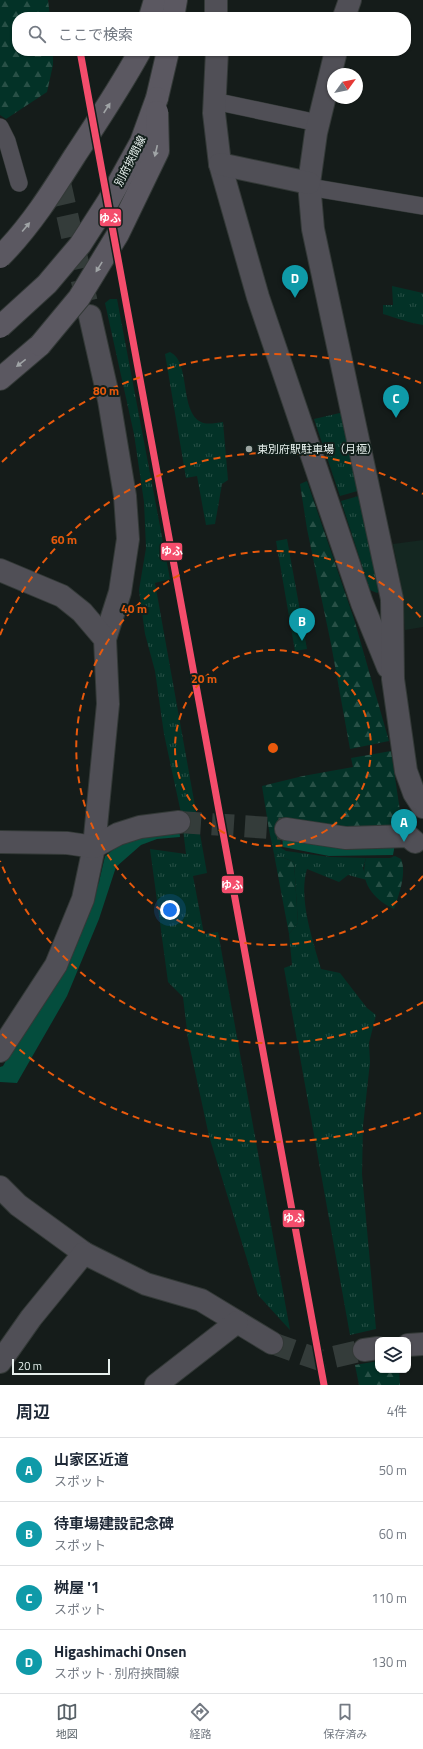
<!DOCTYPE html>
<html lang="ja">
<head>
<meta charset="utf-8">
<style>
  body { margin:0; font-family:"Titillium Web","Noto Sans JP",sans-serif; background:#f6f6f7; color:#1f2937 }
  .controls { position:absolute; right:12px; bottom:12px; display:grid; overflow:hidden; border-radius:8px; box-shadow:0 1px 3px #0004 }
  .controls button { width:36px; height:36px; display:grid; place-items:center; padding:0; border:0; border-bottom:1px solid #e0e1e3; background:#fff; color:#1f2937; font:20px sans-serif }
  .compass { position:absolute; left:327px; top:68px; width:36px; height:36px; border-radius:50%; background:#fff; box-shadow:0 1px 3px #0004; rotate:57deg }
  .scale { position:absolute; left:12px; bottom:10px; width:98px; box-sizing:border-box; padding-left:4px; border:2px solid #e6efec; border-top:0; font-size:11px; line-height:14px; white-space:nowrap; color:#e6efec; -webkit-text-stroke:3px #121f1b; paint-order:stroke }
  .you { position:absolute; left:170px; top:910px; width:14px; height:14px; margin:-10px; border:3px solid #fff; border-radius:50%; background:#1a73e8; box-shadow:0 0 0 6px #1a73e833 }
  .badge { display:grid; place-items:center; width:26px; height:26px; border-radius:50%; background:#586167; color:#fff; font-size:13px; font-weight:700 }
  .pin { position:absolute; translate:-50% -33px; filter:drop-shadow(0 1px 2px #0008) }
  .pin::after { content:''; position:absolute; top:21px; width:14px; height:12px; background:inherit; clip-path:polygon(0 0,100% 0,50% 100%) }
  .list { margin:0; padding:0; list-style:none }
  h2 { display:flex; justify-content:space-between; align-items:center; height:52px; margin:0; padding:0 16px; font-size:17px }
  h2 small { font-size:13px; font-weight:400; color:#747a83 }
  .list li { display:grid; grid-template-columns:26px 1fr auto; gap:12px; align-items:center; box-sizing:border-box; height:64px; padding:0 16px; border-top:1px solid #e0e1e3 }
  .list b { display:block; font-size:15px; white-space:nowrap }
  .list p { margin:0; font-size:13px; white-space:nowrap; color:#747a83 }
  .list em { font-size:13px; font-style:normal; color:#747a83 }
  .icon { flex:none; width:22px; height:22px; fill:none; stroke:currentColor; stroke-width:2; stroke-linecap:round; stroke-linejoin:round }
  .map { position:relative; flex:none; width:423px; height:1385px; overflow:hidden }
  .search { position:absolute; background:#fff; box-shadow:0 1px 3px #0004; left:12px; right:12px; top:12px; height:44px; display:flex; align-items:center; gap:10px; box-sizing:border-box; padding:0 14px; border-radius:16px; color:#747a83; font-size:15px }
  .sheet { height:308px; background:#fff }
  nav { display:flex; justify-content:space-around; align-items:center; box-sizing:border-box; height:56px; border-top:1px solid #e0e1e3; background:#fff; font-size:11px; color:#747a83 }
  nav a { display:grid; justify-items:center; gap:2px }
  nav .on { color:#586167 }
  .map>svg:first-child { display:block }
  .built { fill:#142721 }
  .grass { fill:url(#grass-tufts) }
  .forest { fill:url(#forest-firs) }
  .water { fill:#044d3d }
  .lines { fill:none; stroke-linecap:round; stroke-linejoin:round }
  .street-tunnel { stroke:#343c3a; stroke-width:22; stroke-dasharray:22 11; stroke-linecap:butt }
  .lane-casing { stroke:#333937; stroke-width:18 }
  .street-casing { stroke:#333937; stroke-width:24 }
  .primary-casing { stroke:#333937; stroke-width:24 }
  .lane { stroke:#504f56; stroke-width:17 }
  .street { stroke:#504f56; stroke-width:22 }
  .primary { stroke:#5b5861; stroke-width:22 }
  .primary-bridge-casing { stroke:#333937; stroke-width:24; stroke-linecap:butt }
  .primary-bridge { stroke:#5b5861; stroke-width:22 }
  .rail-1-casing { stroke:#121f1b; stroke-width:10 }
  .rail-1 { stroke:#f44d6c; stroke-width:7 }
  .oneway { fill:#a0a4a6 }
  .ring { fill:none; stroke:#e8590c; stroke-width:2; stroke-dasharray:7 5 }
  .poi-dot { fill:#9da5a2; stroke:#121f1b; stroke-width:1.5 }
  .labels { text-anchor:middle; stroke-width:4; stroke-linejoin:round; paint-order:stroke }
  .street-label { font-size:11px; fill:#e6efec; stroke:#121f1b }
  .poi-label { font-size:11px; fill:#e6efec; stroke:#121f1b; text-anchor:start }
  .centre { fill:#e8590c; stroke:#121f1b; stroke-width:2 }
  .ring-label { font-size:12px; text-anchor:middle; font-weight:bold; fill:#e8590c; stroke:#121f1b; stroke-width:4; stroke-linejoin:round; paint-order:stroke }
  .line-badge { stroke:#121f1b; stroke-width:1.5 }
  .badge-label { font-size:11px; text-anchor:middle; font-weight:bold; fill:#fff }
</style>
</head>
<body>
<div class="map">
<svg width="423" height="1385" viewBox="0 0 423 1385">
  <defs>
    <pattern id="grass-tufts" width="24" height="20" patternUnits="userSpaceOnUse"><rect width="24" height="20" fill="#033227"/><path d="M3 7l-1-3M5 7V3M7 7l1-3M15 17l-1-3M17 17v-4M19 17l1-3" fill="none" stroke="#285046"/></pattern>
    <pattern id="forest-firs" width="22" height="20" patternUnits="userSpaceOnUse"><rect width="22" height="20" fill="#033227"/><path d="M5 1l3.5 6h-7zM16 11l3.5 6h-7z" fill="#285046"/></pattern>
  </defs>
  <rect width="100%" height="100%" fill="#151c1a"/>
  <!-- built -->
  <polygon class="built" points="423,540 423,627 405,630 401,584 393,544"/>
  <!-- grass -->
  <g class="grass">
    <path d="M392,286L423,293V325C409,323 397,318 383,314V305H393Z"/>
    <polygon points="110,299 117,299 170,579 155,583 207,873 193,876 204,934 218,932 290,1330 258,1295 209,1136 188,1039 183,997 168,982 150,849 186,854 181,813 164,734 155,671 145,634 139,590 146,548 144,502 134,434 105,303"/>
    <path d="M170,352C191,361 179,412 201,422C206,425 216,423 223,422L228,480L222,484L215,524L206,525L197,476L186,478L165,354Z"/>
    <polygon points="344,412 361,490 340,496 314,419"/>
    <polygon points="362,495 381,590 377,593 370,590 341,501"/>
    <polygon points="287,539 307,649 295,651 276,541"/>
    <path d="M282,823L280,847L286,851L330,857L366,858L363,868L367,880L348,875L339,882L307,869C298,898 313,941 321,969L340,973L367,1008L376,1015L369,1043L370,1062L363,1126L362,1174L376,1329L350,1335L284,968L292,965L289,934L298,923L294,862L274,854L269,830Z"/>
  </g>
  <!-- forest -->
  <g class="forest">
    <polygon points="0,0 48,0 50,17 17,17 17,51 53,51 53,65 47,92 6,119 0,115"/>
    <polygon points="307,481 354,619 389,741 350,749 331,644 307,529 300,484"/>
    <polygon points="391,751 402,824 400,828 395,831 282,823 269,830 262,786 303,776 353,767 351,758"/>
    <polygon points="274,854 294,862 298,923 289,934"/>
    <path d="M395,856L401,859C407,873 399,895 394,909C373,899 359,882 366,858H390Z"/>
    <polygon points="378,1361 378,1370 399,1370 400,1385 359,1385 355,1365"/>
  </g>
  <!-- water -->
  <g class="water">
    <polygon points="179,826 180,837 157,839 141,845 116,867 99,919 67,996 17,1083 0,1082 0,1067 3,1066 87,914 99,882 105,856 123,842"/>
    <polygon points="282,834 395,844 393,855 329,856 283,847"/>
  </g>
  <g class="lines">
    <!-- street-tunnel -->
    <g class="street-tunnel">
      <polyline points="60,183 87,303"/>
      <polyline points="179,822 286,829"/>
      <polyline points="272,1343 320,1360 364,1350"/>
    </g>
    <defs>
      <g id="lane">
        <polyline points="214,101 318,123"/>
        <polyline points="0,127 7,141 19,183"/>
        <polyline points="309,187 423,206"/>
      </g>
      <g id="street">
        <polyline points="216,0 216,17"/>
        <polyline points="344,17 350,0"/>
        <polyline points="217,51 214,113 220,164 258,297 362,603 388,667"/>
        <polyline points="336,51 316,133 309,183 313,229 392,599 393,679 406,771 414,793 423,807"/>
        <polyline points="220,164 309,183"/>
        <polyline points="90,316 109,400 125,496 128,539 120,592 105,639"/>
        <polyline points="0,570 62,596 82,612 105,639 108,704 94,847 83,899 56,965 0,1051"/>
        <polyline points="286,829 346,838 408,836 415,842"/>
        <polyline points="0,842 67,843 94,847 118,834 140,827 179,822"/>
        <polyline points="0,1187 18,1205 84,1253"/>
        <polyline points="408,1345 423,1344"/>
        <polyline points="364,1350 378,1348"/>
        <polyline points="0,1362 31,1318 84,1253 146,1284 201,1300 272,1343"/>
        <polyline points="156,1385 237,1322"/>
      </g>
      <g id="primary">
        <polyline points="150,17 155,0"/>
        <polyline points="173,17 176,0"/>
        <polyline points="157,98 168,51"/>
        <polyline points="0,379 40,345"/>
      </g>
    </defs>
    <!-- lane casing -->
    <use href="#lane" class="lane-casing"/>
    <!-- street casing -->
    <use href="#street" class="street-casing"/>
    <!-- primary casing -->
    <use href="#primary" class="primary-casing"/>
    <!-- lane -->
    <use href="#lane" class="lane"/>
    <!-- street -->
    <use href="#street" class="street"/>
    <!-- primary -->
    <use href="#primary" class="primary"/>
    <defs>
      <g id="primary-bridge">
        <path d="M0,257C30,227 52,192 74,157C97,122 120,88 140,51"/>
        <polyline points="0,327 47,284 80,245 109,200 141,142 157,98"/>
        <polyline points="40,345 79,298 118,234 158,151 157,112"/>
      </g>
    </defs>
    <!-- primary-bridge casing -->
    <use href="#primary-bridge" class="primary-bridge-casing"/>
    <!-- primary-bridge -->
    <use href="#primary-bridge" class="primary-bridge"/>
    <defs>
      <polyline id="rail-1" points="80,51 324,1385"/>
    </defs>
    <!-- rail-1 casing -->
    <use href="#rail-1" class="rail-1-casing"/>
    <!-- rail-1 -->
    <use href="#rail-1" class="rail-1"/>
  </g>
  <!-- one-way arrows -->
  <defs><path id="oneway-solid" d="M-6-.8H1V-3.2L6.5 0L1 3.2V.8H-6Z"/></defs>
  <g class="oneway">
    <use href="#oneway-solid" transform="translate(107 108) rotate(-57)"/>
    <use href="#oneway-solid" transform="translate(156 151) rotate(103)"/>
    <use href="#oneway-solid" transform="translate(26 227) rotate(-50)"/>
    <use href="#oneway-solid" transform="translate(99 267) rotate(122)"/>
    <use href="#oneway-solid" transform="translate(21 363) rotate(142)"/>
  </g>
  <!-- distance rings -->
  <g class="ring">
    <circle cx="273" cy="748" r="98"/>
    <path d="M423 876A197 197 0 1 1 423 620"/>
    <path d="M423 1002A295 295 0 0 1 0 861M0 635A295 295 0 0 1 423 494"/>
    <path d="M421 1113A394 394 0 0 1 2 1034M2 462A394 394 0 0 1 421 383"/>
  </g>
  <!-- markers -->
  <circle class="poi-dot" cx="249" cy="449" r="4"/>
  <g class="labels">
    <!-- street labels -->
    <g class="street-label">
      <text transform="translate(130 161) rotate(-63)" y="4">別府挾間線</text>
    </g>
    <!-- poi labels -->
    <g class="poi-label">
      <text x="257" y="453">東別府駅駐車場（月極）</text>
    </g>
  </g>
  <circle cx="273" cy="748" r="6" class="centre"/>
  <g class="ring-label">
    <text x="106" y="395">80 m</text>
    <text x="64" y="544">60 m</text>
    <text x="134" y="613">40 m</text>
    <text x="204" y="683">20 m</text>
  </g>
  <g class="line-badge">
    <rect x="99" y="208" width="23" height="19" rx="4" fill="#f44d6c"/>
    <rect x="160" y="542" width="23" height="19" rx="4" fill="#f44d6c"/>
    <rect x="221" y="875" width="23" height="19" rx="4" fill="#f44d6c"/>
    <rect x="282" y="1209" width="23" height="19" rx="4" fill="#f44d6c"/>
  </g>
  <g class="badge-label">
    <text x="110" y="222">ゆふ</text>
    <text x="172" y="555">ゆふ</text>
    <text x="232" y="889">ゆふ</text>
    <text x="294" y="1222">ゆふ</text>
  </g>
</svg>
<div class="controls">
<button><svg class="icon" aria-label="layers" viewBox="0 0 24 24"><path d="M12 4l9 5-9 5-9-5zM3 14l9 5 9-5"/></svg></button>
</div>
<svg class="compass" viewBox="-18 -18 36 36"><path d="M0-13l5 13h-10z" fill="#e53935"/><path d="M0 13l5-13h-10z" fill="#747a83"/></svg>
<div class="scale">20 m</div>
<div class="you"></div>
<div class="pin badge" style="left:404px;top:842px;background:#0f9aa8">A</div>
<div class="pin badge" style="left:302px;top:641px;background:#0f9aa8">B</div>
<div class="pin badge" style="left:396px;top:418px;background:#0f9aa8">C</div>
<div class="pin badge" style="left:295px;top:298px;background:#0f9aa8">D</div>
<div class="search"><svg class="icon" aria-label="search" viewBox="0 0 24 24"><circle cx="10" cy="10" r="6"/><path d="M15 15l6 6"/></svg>ここで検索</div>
</div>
<section class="sheet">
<h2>周辺<small>4件</small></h2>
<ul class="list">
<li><span class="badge" style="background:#0f9aa8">A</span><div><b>山家区近道</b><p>スポット</p></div><em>50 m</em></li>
<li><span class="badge" style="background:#0f9aa8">B</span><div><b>待車場建設記念碑</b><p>スポット</p></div><em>60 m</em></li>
<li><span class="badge" style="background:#0f9aa8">C</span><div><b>桝屋 '1</b><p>スポット</p></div><em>110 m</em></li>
<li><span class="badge" style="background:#0f9aa8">D</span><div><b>Higashimachi Onsen</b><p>スポット · 別府挾間線</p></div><em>130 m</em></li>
</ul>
</section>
<nav>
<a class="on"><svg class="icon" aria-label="map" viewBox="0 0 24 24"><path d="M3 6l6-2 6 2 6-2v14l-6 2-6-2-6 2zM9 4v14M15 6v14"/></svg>地図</a>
<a><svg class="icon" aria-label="directions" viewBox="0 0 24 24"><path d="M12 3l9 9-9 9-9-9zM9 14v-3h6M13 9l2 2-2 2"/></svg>経路</a>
<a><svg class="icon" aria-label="saved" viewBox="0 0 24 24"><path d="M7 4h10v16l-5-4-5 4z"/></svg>保存済み</a>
</nav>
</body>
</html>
